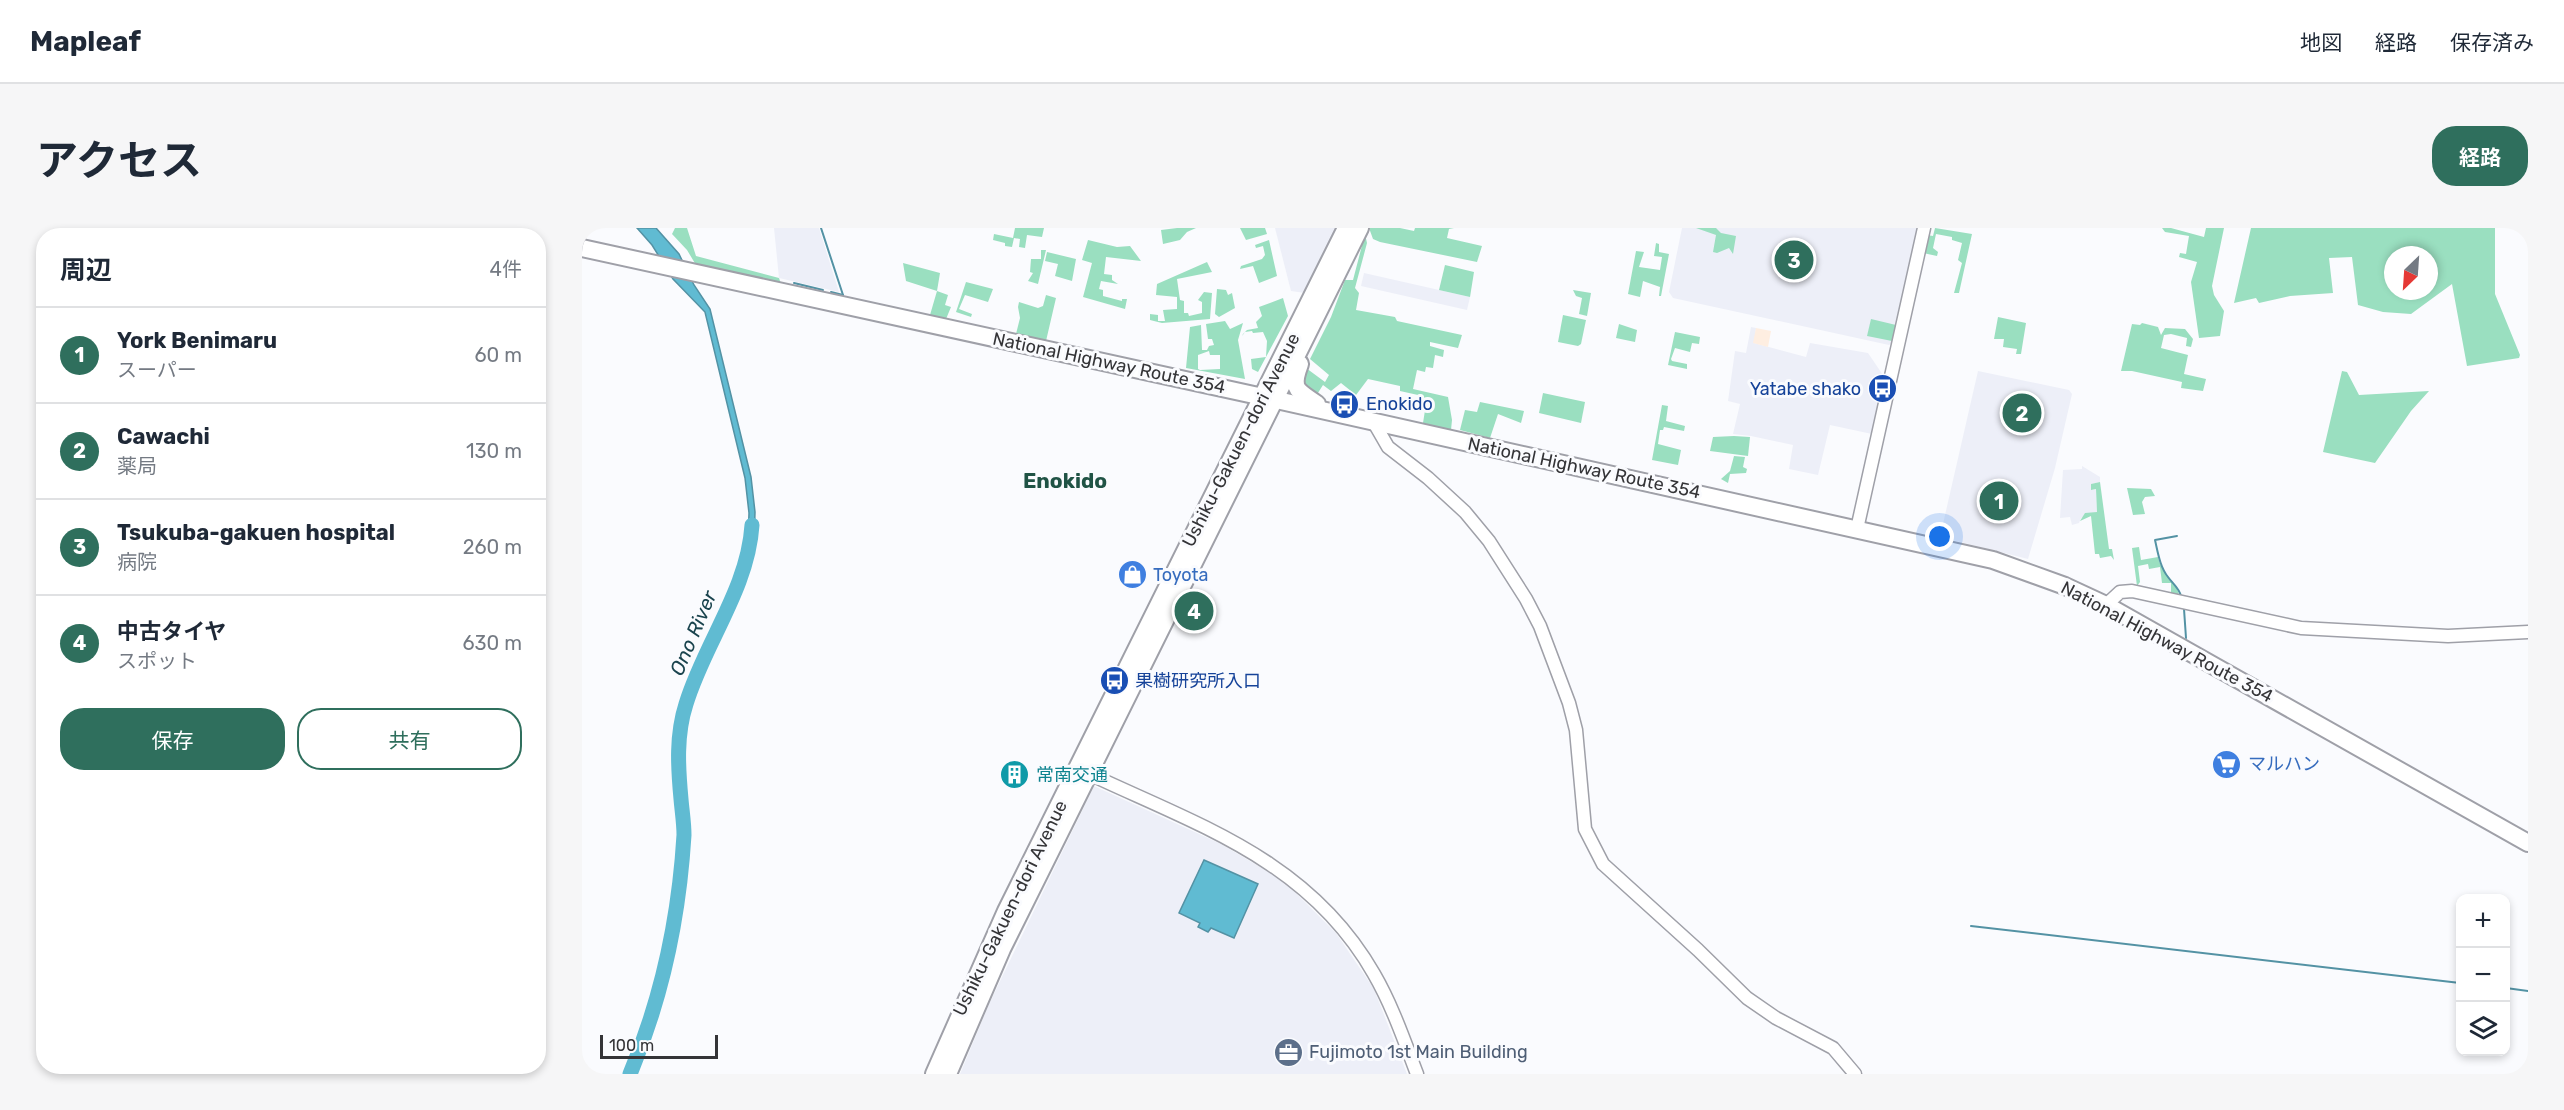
<!DOCTYPE html>
<html lang="ja">
<head>
<meta charset="utf-8">
<style>
  body { margin:0; font-family:Rubik,"Noto Sans JP",sans-serif; background:#f6f6f7; color:#1f2937 }
  .controls { position:absolute; right:18px; bottom:18px; display:grid; overflow:hidden; border-radius:12px; box-shadow:0 3px 9px #0003 }
  .controls button { width:54px; height:54px; display:grid; place-items:center; padding:0; border:0; border-bottom:2px solid #e0e1e3; background:#fff; color:#1f2937; font:30px sans-serif }
  .compass { position:absolute; left:1802px; top:18px; width:54px; height:54px; border-radius:50%; background:#fff; box-shadow:0 3px 9px #0003; rotate:205deg }
  .scale { position:absolute; left:18px; bottom:15px; width:118px; box-sizing:border-box; padding-left:6px; border:3px solid #343437; border-top:0; font-size:16px; line-height:21px; white-space:nowrap; color:#343437; -webkit-text-stroke:4px #fafbfe; paint-order:stroke }
  .you { position:absolute; left:1358px; top:309px; width:21px; height:21px; margin:-15px; border:4px solid #fff; border-radius:50%; background:#1a73e8; box-shadow:0 0 0 9px #1a73e833 }
  .badge { display:grid; place-items:center; width:39px; height:39px; border-radius:50%; background:#2f6f5d; color:#fff; font-size:20px; font-weight:700 }
  .pin { position:absolute; translate:-50% -50%; border:3px solid #fff; box-shadow:0 2px 6px #0006 }
  .list { margin:0; padding:0; list-style:none }
  h2 { display:flex; justify-content:space-between; align-items:center; height:78px; margin:0; padding:0 24px; font-size:26px }
  h2 small { font-size:20px; font-weight:400; color:#747a83 }
  .list li { display:grid; grid-template-columns:39px 1fr auto; gap:18px; align-items:center; box-sizing:border-box; height:96px; padding:0 24px; border-top:2px solid #e0e1e3 }
  .list b { display:block; font-size:22px; white-space:nowrap }
  .list p { margin:0; font-size:20px; white-space:nowrap; color:#747a83 }
  .list em { font-size:20px; font-style:normal; color:#747a83 }
  .actions { display:flex; gap:12px; padding:18px 24px }
  .actions a { flex:1; padding:14px 0; border:2px solid #2f6f5d; border-radius:24px; text-align:center; font-size:21px; color:#2f6f5d }
  .actions .main { background:#2f6f5d; color:#fff }
  .icon { flex:none; width:33px; height:33px; fill:none; stroke:currentColor; stroke-width:2; stroke-linecap:round; stroke-linejoin:round }
  .map { position:relative; flex:none; width:1946px; height:846px; overflow:hidden; border-radius:24px }
  header { display:flex; align-items:center; gap:36px; box-sizing:border-box; height:84px; padding:0 30px; background:#fff; border-bottom:2px solid #e0e1e3 }
  header strong { font-size:28px }
  nav { display:flex; gap:33px; margin-inline-start:auto; font-size:21px }
  .intro { display:flex; align-items:center; justify-content:space-between; box-sizing:border-box; height:144px; padding:0 36px }
  h1 { margin:0; font-size:42px }
  .button { padding:15px 27px; border-radius:24px; background:#2f6f5d; color:#fff; font-size:21px; font-weight:700 }
  main { display:flex; gap:36px; padding:0 36px }
  aside { flex:1; background:#fff; border-radius:24px; box-shadow:0 3px 9px #0003 }
  .map>svg:first-child { display:block }
  .built { fill:#edeff8 }
  .industrial { fill:#feeee1 }
  .green { fill:#9adfc0; fill-rule:evenodd }
  .water { fill:#60bbd2; stroke:#5392a4; stroke-width:1.5 }
  .lines { fill:none; stroke-linecap:round; stroke-linejoin:round }
  .stream { stroke:#5392a4; stroke-width:2 }
  .river { stroke:#60bbd2; stroke-width:15 }
  .secondary-casing { stroke:#9fa0a8; stroke-width:15 }
  .highway-casing { stroke:#9fa0a8; stroke-width:20 }
  .secondary { stroke:#fff; stroke-width:12 }
  .highway { stroke:#fff; stroke-width:16 }
  .labels { text-anchor:middle; stroke-width:6; stroke-linejoin:round; paint-order:stroke }
  .street-label { font-size:18px; fill:#343437; stroke:#fafbfe }
  .transit-label { font-size:18px; fill:#164399; stroke:#fafbfe; text-anchor:start }
  .shop-label { font-size:18px; fill:#366cbe; stroke:#fafbfe; text-anchor:start }
  .culture-label { font-size:18px; fill:#0d838f; stroke:#fafbfe; text-anchor:start }
  .service-label { font-size:18px; fill:#4e5e75; stroke:#fafbfe; text-anchor:start }
  .water-label { font-size:20px; font-style:italic; fill:#1a444e; stroke:#fafbfe }
  .quarter-label { font-size:21px; font-weight:bold; fill:#205345; stroke:#fafbfe }
</style>
</head>
<body>
<header>
<strong>Mapleaf</strong>
<nav><a>地図</a><a>経路</a><a>保存済み</a></nav>
</header>
<div class="intro"><h1>アクセス</h1><a class="button">経路</a></div>
<main>
<aside>
<h2>周辺<small>4件</small></h2>
<ul class="list">
<li><span class="badge">1</span><div><b>York Benimaru</b><p>スーパー</p></div><em>60 m</em></li>
<li><span class="badge">2</span><div><b>Cawachi</b><p>薬局</p></div><em>130 m</em></li>
<li><span class="badge">3</span><div><b>Tsukuba-gakuen hospital</b><p>病院</p></div><em>260 m</em></li>
<li><span class="badge">4</span><div><b>中古タイヤ</b><p>スポット</p></div><em>630 m</em></li>
</ul>
<div class="actions"><a class="main">保存</a><a>共有</a></div>
</aside>
<div class="map">
<svg width="1946" height="846" viewBox="0 0 1946 846">
  <rect width="100%" height="100%" fill="#fafbfe"/>
  <!-- built -->
  <g class="built">
    <polygon points="192,0 237,0 257,64 197,50"/>
    <polygon points="693,0 754,0 723,65 709,63"/>
    <polygon points="1100,0 1337,0 1312,113 1307,117 1091,70 1087,64"/>
    <polygon points="782,45 888,69 885,82 779,58"/>
    <polygon points="1169,99 1174,100 1172,115 1224,129 1228,115 1286,125 1303,150 1290,206 1248,197 1236,247 1207,241 1211,217 1169,208 1151,206 1158,176 1146,173 1153,123 1164,125"/>
    <polygon points="1396,143 1487,162 1490,166 1473,240 1446,331 1358,309"/>
    <polygon points="1500,238 1518,249 1518,254 1509,256 1509,259 1510,262 1514,261 1515,284 1499,290 1497,295 1490,297 1488,289 1478,290 1481,242 1500,241"/>
    <polygon points="512,558 639,616 702,653 754,705 792,761 825,846 378,846 407,776"/>
  </g>
  <!-- industrial -->
  <polygon class="industrial" points="1174,100 1189,103 1186,119 1171,115"/>
  <!-- green -->
  <g class="green">
    <polygon points="93,0 105,0 114,28 197,50 199,56 114,37 105,22 90,6"/>
    <polygon points="433,0 462,0 460,9 445,7 443,20 437,19 438,11 432,10 430,19 423,18 423,15 411,12 412,6 431,10"/>
    <polygon points="595,0 614,0 605,4 598,12 581,16 579,2"/>
    <polygon points="658,0 683,0 685,6 664,12"/>
    <polygon points="787,0 818,0 832,3 833,0 872,0 867,1 865,10 900,18 895,34 798,14 791,11"/>
    <polygon points="1114,0 1134,0 1139,5 1154,8 1151,26 1147,20 1135,25 1131,24 1134,7"/>
    <polygon points="1353,0 1390,6 1377,65 1372,65 1380,35 1376,32 1380,15 1370,12 1370,9 1354,6 1351,20 1356,24 1355,28 1341,25 1345,7 1351,8"/>
    <polygon points="1580,0 1589,0 1622,9 1624,0 1642,0 1630,58 1632,67 1642,83 1638,108 1617,110 1609,54 1615,34 1597,29 1598,25 1604,26 1607,8 1583,4"/>
    <path d="M1669,0H1913V66L1938,127L1937,130L1885,138L1870,56L1829,86L1801,84L1776,77L1770,29L1747,30L1751,65L1708,68L1677,75L1674,70L1652,75ZM1811,27H1847V63H1811Z"/>
    <polygon points="783,6 785,15 773,60 777,65 774,82 813,89 815,93 880,107 876,120 848,114 848,118 862,122 861,129 853,127 851,140 844,139 843,144 835,142 831,161 866,169 870,192 869,202 841,195 844,176 835,175 836,167 818,163 818,158 786,151 774,167 759,155 749,163 741,157 734,168 720,155 724,140 743,154 747,147 728,131 749,89 763,52 771,52"/>
    <polygon points="506,12 535,19 548,18 559,33 524,29 522,46 530,47 530,52 536,56 519,53 517,61 521,62 521,68 540,73 540,71 545,71 543,81 501,69 510,35 500,32"/>
    <polygon points="687,12 695,48 677,55 671,38 658,41 659,38 680,31 683,27 681,18 674,20 673,17"/>
    <polygon points="1074,15 1077,16 1077,24 1087,26 1079,68 1077,68 1078,59 1061,53 1058,69 1046,66 1054,23 1062,24 1057,39 1078,42 1080,29 1072,28"/>
    <polygon points="459,22 464,22 456,56 446,53 451,45 448,44 449,31 459,31"/>
    <polygon points="465,24 494,31 490,53 473,48 476,36 463,33"/>
    <polygon points="625,34 630,44 595,51 598,72 602,73 602,85 606,85 607,88 620,85 620,74 616,72 622,64 630,65 628,91 580,95 568,92 568,86 576,87 576,93 583,93 581,82 595,81 595,69 574,67 575,56"/>
    <polygon points="321,35 358,45 355,63 366,67 363,77 369,79 364,91 348,87 355,63 324,53"/>
    <polygon points="863,37 892,44 888,69 857,62"/>
    <polygon points="384,54 411,61 406,74 383,67 377,81 390,86 389,89 374,84"/>
    <polygon points="635,61 644,62 646,67 650,65 653,80 637,89 633,86"/>
    <polygon points="991,62 1009,65 1005,88 997,86 1000,70 994,68"/>
    <polygon points="464,67 474,70 464,113 434,106 438,90 436,79 437,74 456,80 461,78"/>
    <polygon points="701,70 706,88 676,144 670,141 669,131 684,129 685,113 681,104 671,105 670,103 663,104 660,108 661,106 665,102 676,100 674,94 680,88 677,79"/>
    <polygon points="981,87 1004,92 999,116 996,118 976,114"/>
    <polygon points="1416,89 1444,95 1439,126 1434,126 1435,121 1421,119 1422,111 1412,111"/>
    <polygon points="1289,91 1314,97 1310,113 1285,108"/>
    <path d="M643,93L648,101L661,95L656,112L663,151L604,140L608,99L619,97L620,122H625L627,118L632,117L630,111H626L624,96ZM627,123L628,127H638V141L618,142L616,141V127Z"/>
    <polygon points="1560,95 1576,99 1579,107 1583,100 1603,101 1611,111 1609,119 1604,118 1605,110 1589,106 1582,107 1579,120 1606,127 1602,146 1624,151 1621,163 1599,160 1600,154 1550,143 1539,143 1550,96 1558,97"/>
    <polygon points="1037,96 1055,102 1053,114 1034,110"/>
    <polygon points="1093,104 1118,109 1117,116 1110,115 1108,124 1093,120 1089,131 1090,133 1105,136 1105,141 1086,137"/>
    <polygon points="1760,143 1765,144 1777,167 1847,163 1829,183 1793,235 1741,224"/>
    <polygon points="961,165 1003,174 999,195 957,185"/>
    <polygon points="898,174 942,183 939,195 916,186 908,210 878,202 883,182 895,184"/>
    <polygon points="1080,177 1086,178 1084,193 1103,198 1102,203 1082,199 1081,202 1078,202 1076,216 1099,222 1096,237 1070,232"/>
    <polygon points="1152,208 1168,209 1166,228 1128,223 1131,209"/>
    <polygon points="1152,228 1163,229 1161,239 1165,241 1164,245 1148,246 1146,255 1139,251 1148,243"/>
    <polygon points="1518,254 1527,321 1530,321 1532,332 1529,328 1518,330 1517,326 1513,326 1509,288 1498,293 1503,285 1515,284 1514,261 1509,262 1509,256"/>
    <polygon points="1545,260 1569,261 1573,268 1563,269 1560,274 1563,286 1551,287"/>
    <path d="M1557,319L1559,332L1576,329C1579,345 1595,354 1597,367L1589,366V355H1580L1578,339L1567,341L1566,336L1556,338L1558,354L1555,358L1550,320Z"/>
  </g>
  <!-- water -->
  <g class="water">
    <polygon points="55,0 74,0 97,26 112,57 128,81 169,249 173,284 172,317 166,315 167,285 163,250 123,84 91,51 70,17"/>
    <polygon points="622,632 676,656 652,710 629,700 626,704 616,699 618,695 597,685"/>
  </g>
  <g class="lines">
    <!-- stream -->
    <g class="stream">
      <polyline points="239,0 261,67"/>
      <polyline points="212,55 241,62"/>
      <polyline points="249,64 261,67"/>
      <path d="M1595,308L1573,312C1576,325 1578,339 1586,349C1591,356 1597,360 1599,368"/>
      <polyline points="1602,381 1604,410"/>
      <polyline points="1389,698 1878,755"/>
      <polyline points="1924,760 1946,763"/>
    </g>
    <!-- river -->
    <path class="river" d="M48,846C80,770 97,690 102,607C102,595 100,583 99,571C96,539 94,507 104,476C122,416 166,361 170,297"/>
    <defs>
      <g id="secondary">
        <polyline points="791,193 806,219 846,250 883,284 907,313 944,371 958,398 987,475 994,502 1003,601 1021,636 1116,722 1165,770 1194,790 1251,820 1273,846"/>
        <polyline points="1275,301 1342,0"/>
        <polyline points="1524,377 1538,364 1550,363 1719,400 1866,408 1946,404"/>
        <path d="M499,542C612,596 726,630 792,746C810,777 822,812 835,846"/>
      </g>
      <g id="highway">
        <polyline points="0,20 681,169 1411,332 1483,358 1524,377 1946,615"/>
        <path d="M718,136C708,163 716,162 735,176"/>
        <polyline points="352,846 424,683 764,0"/>
        <polyline points="366,846 420,721 778,0"/>
      </g>
    </defs>
    <!-- secondary casing -->
    <use href="#secondary" class="secondary-casing"/>
    <!-- highway casing -->
    <use href="#highway" class="highway-casing"/>
    <!-- secondary -->
    <use href="#secondary" class="secondary"/>
    <!-- highway -->
    <use href="#highway" class="highway"/>
  </g>
  <!-- icons -->
  <defs>
    <symbol id="bus-disc" viewBox="-11 -11 22 22"><circle r="9.5" fill="#1a4fb4" stroke="#fafbfe"/><path d="M-5-6H5V4H4V6H2V4H-2V6H-4V4H-5ZM-3.5-4V0h7V-4ZM-3.5 1.2v1.5H-2V1.2ZM2 1.2v1.5H3.5V1.2Z" fill="#fff"/></symbol>
    <symbol id="shop-disc" viewBox="-11 -11 22 22"><circle r="9.5" fill="#3f7fe0" stroke="#fafbfe"/><path d="M-5-2.5h2.3a2.7 3.5 0 0 1 5.4 0H5L5.5 6h-11ZM-1.5-2.5h3a1.5 2.3 0 0 0-3 0Z" fill="#fff"/></symbol>
    <symbol id="supermarket-disc" viewBox="-11 -11 22 22"><circle r="9.5" fill="#3f7fe0" stroke="#fafbfe"/><path d="M-6-5.5h2.5l.6 2H6L4.5 2H-2.5L-4.4-4H-6ZM-1.5 3.2a1.3 1.3 0 1 0 .1 0ZM3 3.2a1.3 1.3 0 1 0 .1 0Z" fill="#fff"/></symbol>
    <symbol id="building-disc" viewBox="-11 -11 22 22"><circle r="9.5" fill="#0f9aa8" stroke="#fafbfe"/><path d="M-4-6H4V6H1V3H-1V6H-4ZM-2.5-4.3h1.7v1.8h-1.7ZM.8-4.3h1.7v1.8H.8ZM-2.5-1h1.7V.8h-1.7ZM.8-1h1.7V.8H.8Z" fill="#fff"/></symbol>
    <symbol id="office-disc" viewBox="-11 -11 22 22"><circle r="9.5" fill="#5c6f8a" stroke="#fafbfe"/><path d="M-6-3h4V-5.5h4V-3h4V5H-6ZM-1-4.5V-3h2v-1.5ZM-6 0V1H6V0Z" fill="#fff"/></symbol>
  </defs>
  <g fill-rule="evenodd">
    <use href="#bus-disc" x="1284" y="144" width="33" height="33"/>
    <use href="#bus-disc" x="746" y="160" width="33" height="33"/>
    <use href="#shop-disc" x="534" y="330" width="33" height="33"/>
    <use href="#bus-disc" x="516" y="436" width="33" height="33"/>
    <use href="#supermarket-disc" x="1628" y="520" width="33" height="33"/>
    <use href="#building-disc" x="416" y="530" width="33" height="33"/>
    <use href="#office-disc" x="690" y="808" width="33" height="33"/>
  </g>
  <g class="labels">
    <!-- street labels -->
    <g class="street-label">
      <text transform="translate(527 135) rotate(12)" y="6">National Highway Route 354</text>
      <text transform="translate(659 212) rotate(-63)" y="6">Ushiku-Gakuen-dori Avenue</text>
      <text transform="translate(1002 240) rotate(12)" y="6">National Highway Route 354</text>
      <text transform="translate(1585 414) rotate(28)" y="6">National Highway Route 354</text>
      <text transform="translate(428 680) rotate(-64)" y="6">Ushiku-Gakuen-dori Avenue</text>
    </g>
    <!-- transit labels -->
    <g class="transit-label">
      <text x="1279" y="167" text-anchor="end">Yatabe shako</text>
      <text x="784" y="182">Enokido</text>
      <text x="553" y="459">果樹研究所入口</text>
    </g>
    <!-- shop labels -->
    <g class="shop-label">
      <text x="571" y="353">Toyota</text>
      <text x="1666" y="542">マルハン</text>
    </g>
    <!-- culture labels -->
    <g class="culture-label">
      <text x="454" y="553">常南交通</text>
    </g>
    <!-- service labels -->
    <g class="service-label">
      <text x="727" y="830">Fujimoto 1st Main Building</text>
    </g>
    <!-- water labels -->
    <g class="water-label">
      <text transform="translate(111 405) rotate(-67)" y="7">Ono River</text>
    </g>
    <!-- quarter labels -->
    <g class="quarter-label">
      <text x="483" y="260">Enokido</text>
    </g>
  </g>
</svg>
<div class="controls">
<button>+</button>
<button>−</button>
<button><svg class="icon" aria-label="layers" viewBox="0 0 24 24"><path d="M12 4l9 5-9 5-9-5zM3 14l9 5 9-5"/></svg></button>
</div>
<svg class="compass" viewBox="-18 -18 36 36"><path d="M0-13l5 13h-10z" fill="#e53935"/><path d="M0 13l5-13h-10z" fill="#747a83"/></svg>
<div class="scale">100 m</div>
<div class="you"></div>
<div class="pin badge" style="left:1417px;top:273px">1</div>
<div class="pin badge" style="left:1440px;top:185px">2</div>
<div class="pin badge" style="left:1212px;top:32px">3</div>
<div class="pin badge" style="left:612px;top:383px">4</div>
</div>
</main>
</body>
</html>
